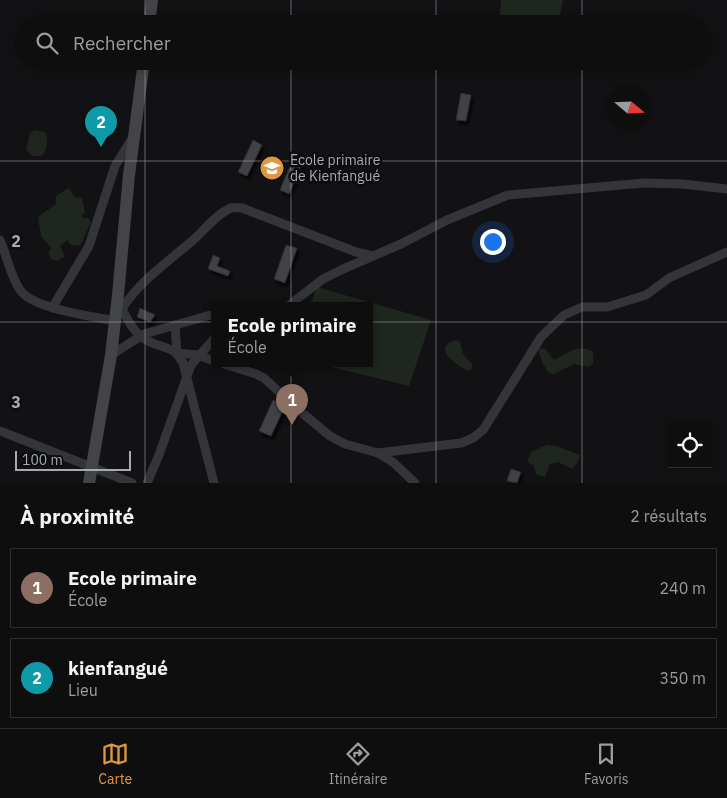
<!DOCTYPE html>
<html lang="fr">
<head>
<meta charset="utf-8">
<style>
  body { margin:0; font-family:"IBM Plex Sans",sans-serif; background:#171718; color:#f1f3f6 }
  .controls { position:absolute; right:15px; bottom:15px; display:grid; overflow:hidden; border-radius:0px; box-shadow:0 2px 8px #0003 }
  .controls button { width:45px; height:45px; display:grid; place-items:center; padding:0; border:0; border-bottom:1px solid #2e2e2f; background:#0e0e0f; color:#f1f3f6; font:25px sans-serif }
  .compass { position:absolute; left:607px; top:85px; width:45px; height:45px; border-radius:50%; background:#0e0e0f; box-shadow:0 2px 8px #0003; rotate:109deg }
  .scale { position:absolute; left:15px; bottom:12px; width:116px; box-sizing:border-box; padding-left:5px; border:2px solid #a5abb3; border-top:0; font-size:14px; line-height:18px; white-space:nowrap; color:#a5abb3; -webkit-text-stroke:4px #0d0d0f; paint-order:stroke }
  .you { position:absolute; left:492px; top:241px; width:18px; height:18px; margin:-12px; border:4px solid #fff; border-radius:50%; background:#1a73e8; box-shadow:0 0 0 8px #1a73e833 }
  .badge { display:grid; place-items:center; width:32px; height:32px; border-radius:50%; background:#e0983e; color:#fff; font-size:16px; font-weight:700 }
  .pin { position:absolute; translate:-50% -41px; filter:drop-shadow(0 1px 2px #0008) }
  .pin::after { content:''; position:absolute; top:26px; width:18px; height:15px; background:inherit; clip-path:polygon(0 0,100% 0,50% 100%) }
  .popup { position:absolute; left:211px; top:302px; width:162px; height:65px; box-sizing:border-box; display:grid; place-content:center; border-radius:0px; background:#0e0e0f; filter:drop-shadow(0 1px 4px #0005); font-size:16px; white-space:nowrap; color:#9b9c9e }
  .popup b { font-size:19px; color:#f1f3f6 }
  .popup::after { content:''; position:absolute; left:50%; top:100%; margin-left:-10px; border:10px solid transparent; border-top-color:#0e0e0f }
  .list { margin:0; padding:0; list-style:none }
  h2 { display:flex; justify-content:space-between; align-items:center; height:65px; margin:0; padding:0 20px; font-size:21px }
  h2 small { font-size:16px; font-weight:400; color:#9b9c9e }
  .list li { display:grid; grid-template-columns:32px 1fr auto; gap:15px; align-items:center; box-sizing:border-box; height:80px; margin:0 10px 10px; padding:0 10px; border:1px solid #2e2e2f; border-radius:0px }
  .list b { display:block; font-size:19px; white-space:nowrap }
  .list p { margin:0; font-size:16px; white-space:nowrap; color:#9b9c9e }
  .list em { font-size:16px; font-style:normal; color:#9b9c9e }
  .icon { flex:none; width:28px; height:28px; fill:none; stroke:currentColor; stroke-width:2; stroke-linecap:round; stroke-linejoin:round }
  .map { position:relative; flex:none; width:727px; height:483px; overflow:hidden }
  .search { position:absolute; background:#0e0e0f; box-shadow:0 2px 8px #0003; left:15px; right:15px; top:15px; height:55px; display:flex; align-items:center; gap:12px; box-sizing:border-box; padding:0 18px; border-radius:28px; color:#9b9c9e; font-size:19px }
  .sheet { height:245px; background:#0e0e0f }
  nav { display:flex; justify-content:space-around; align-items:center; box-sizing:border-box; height:70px; border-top:1px solid #2e2e2f; background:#0e0e0f; font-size:14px; color:#9b9c9e }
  nav a { display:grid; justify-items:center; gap:2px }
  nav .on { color:#e0983e }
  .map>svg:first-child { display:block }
  .green { fill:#1f261f }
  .building { fill:#414347; stroke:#2c2d2f; filter:url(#shadow) }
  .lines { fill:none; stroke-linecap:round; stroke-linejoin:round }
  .minor { stroke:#343538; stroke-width:9 }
  .secondary { stroke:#424448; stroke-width:12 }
  .grid { fill:none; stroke:#a5abb3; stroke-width:1; stroke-opacity:0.55 }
  .labels { text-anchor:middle; stroke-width:5; stroke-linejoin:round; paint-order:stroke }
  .poi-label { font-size:14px; fill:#a5abb3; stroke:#0d0d0f; text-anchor:start }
  .grid-label { font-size:16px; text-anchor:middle; font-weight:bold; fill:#a5abb3; stroke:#0d0d0f; stroke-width:5; stroke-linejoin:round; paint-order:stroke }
</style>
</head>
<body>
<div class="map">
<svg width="727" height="483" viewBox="0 0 727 483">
  <defs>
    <filter id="shadow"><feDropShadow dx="2.5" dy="4" stdDeviation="1" flood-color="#0009"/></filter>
  </defs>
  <rect width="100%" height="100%" fill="#121214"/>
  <!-- green -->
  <g class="green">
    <polygon points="501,0 563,0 560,14 565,24 499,24"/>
    <path d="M35,130L45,132C48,141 48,148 42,156H33L26,150L30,133Z"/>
    <polygon points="69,188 74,197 82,198 85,212 82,214 83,218 88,218 91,222 80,246 71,245 67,240 60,246 65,257 57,261 51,259 49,253 51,248 41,236 38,217 56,204 56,196"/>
    <polygon points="317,287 431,320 409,386 319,364 370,364 370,306 310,306"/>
    <path d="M457,340L460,342L463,354L472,364V368L470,371C457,367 429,346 457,340Z"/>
    <path d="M545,348L552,358L555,360C566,353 581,343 593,352V363L589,367L574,364L554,374L548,372L542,362L538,349Z"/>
    <polygon points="547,445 556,446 580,455 577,463 572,469 558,462 550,464 545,477 536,474 534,466 527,461 532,451"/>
  </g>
  <!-- building -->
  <g class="building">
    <polygon points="461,93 471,95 466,121 456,120"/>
    <polygon points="253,140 262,145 247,176 238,172"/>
    <polygon points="293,159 302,163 289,194 280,190"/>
    <polygon points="286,245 297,248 285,283 274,279"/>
    <polygon points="213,255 220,258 217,266 230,271 228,276 208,269"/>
    <polygon points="140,308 155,315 150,322 137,317"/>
    <polygon points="273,400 285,406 271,436 259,431"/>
    <polygon points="511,469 521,472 517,483 507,481"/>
  </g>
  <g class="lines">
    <!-- minor -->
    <g class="minor">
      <path d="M0,240C7,256 10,275 20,290C33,309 92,316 115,321C132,286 164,265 192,241C204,231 216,214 231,208C234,207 238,208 242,208L356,252L373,256"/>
      <path d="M121,304C124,316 135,335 148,341C165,350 172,344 183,363L214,483"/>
      <polyline points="288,306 323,279 343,269 401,244 447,220 508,195 644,183 683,184 727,189"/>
      <polyline points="52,308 89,246 115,166 133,137"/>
      <polyline points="175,325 177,353 198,355 214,361"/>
      <polyline points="111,355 144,334 214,314"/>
      <polyline points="224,364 256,374 264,378 301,412 330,436 345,444 378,453 394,463 415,483"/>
      <polyline points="0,431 132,483"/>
      <polyline points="378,453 461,443 473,438 483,430 541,337 564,315 582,307 607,307 646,295 669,278 727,252"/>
      <polyline points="147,483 159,455 191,365 214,339"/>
    </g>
    <!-- secondary -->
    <g class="secondary">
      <polyline points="149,24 152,0"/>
      <polyline points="89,483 111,355 118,295 129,175 144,61"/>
    </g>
  </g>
  <!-- grid -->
  <path class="grid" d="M145,0V24M291,0V24M436,0V24M582,0V24M145,61V483M291,61V483M436,61V483M582,61V483M0,161H727M0,322H727"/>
  <!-- icons -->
  <defs>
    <symbol id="school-disc" viewBox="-11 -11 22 22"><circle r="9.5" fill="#e0983e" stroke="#0d0d0f"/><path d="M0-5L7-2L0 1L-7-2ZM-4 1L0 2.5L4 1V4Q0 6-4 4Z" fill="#fff"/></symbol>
  </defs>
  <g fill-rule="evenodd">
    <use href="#school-disc" x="258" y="154" width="28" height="28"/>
  </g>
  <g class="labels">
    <!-- poi labels -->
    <g class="poi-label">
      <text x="290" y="165">Ecole primaire<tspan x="290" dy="16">de Kienfangué</tspan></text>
    </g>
  </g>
  <g class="grid-label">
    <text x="16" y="247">2</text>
    <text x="16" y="408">3</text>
  </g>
</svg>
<div class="controls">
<button><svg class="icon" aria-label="locate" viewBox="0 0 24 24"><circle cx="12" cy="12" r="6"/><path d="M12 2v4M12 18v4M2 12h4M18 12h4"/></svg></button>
</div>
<svg class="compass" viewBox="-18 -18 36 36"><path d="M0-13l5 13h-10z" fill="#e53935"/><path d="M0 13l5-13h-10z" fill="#9b9c9e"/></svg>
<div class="scale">100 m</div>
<div class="you"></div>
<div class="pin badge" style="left:292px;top:425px;background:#8d6e63">1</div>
<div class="popup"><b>Ecole primaire</b>École</div>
<div class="pin badge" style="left:101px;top:147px;background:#0f9aa8">2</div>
<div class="search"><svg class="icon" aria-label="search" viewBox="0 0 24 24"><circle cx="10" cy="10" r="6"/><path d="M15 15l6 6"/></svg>Rechercher</div>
</div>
<section class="sheet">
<h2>À proximité<small>2 résultats</small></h2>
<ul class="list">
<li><span class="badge" style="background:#8d6e63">1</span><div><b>Ecole primaire</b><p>École</p></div><em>240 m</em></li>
<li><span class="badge" style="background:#0f9aa8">2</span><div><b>kienfangué</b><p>Lieu</p></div><em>350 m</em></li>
</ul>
</section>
<nav>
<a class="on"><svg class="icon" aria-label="map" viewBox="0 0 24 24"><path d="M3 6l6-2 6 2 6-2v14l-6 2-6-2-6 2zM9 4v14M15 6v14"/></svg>Carte</a>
<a><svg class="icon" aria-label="directions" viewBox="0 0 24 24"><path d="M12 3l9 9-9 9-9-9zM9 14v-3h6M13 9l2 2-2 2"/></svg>Itinéraire</a>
<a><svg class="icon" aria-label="saved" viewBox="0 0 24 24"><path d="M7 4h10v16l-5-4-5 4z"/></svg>Favoris</a>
</nav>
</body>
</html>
